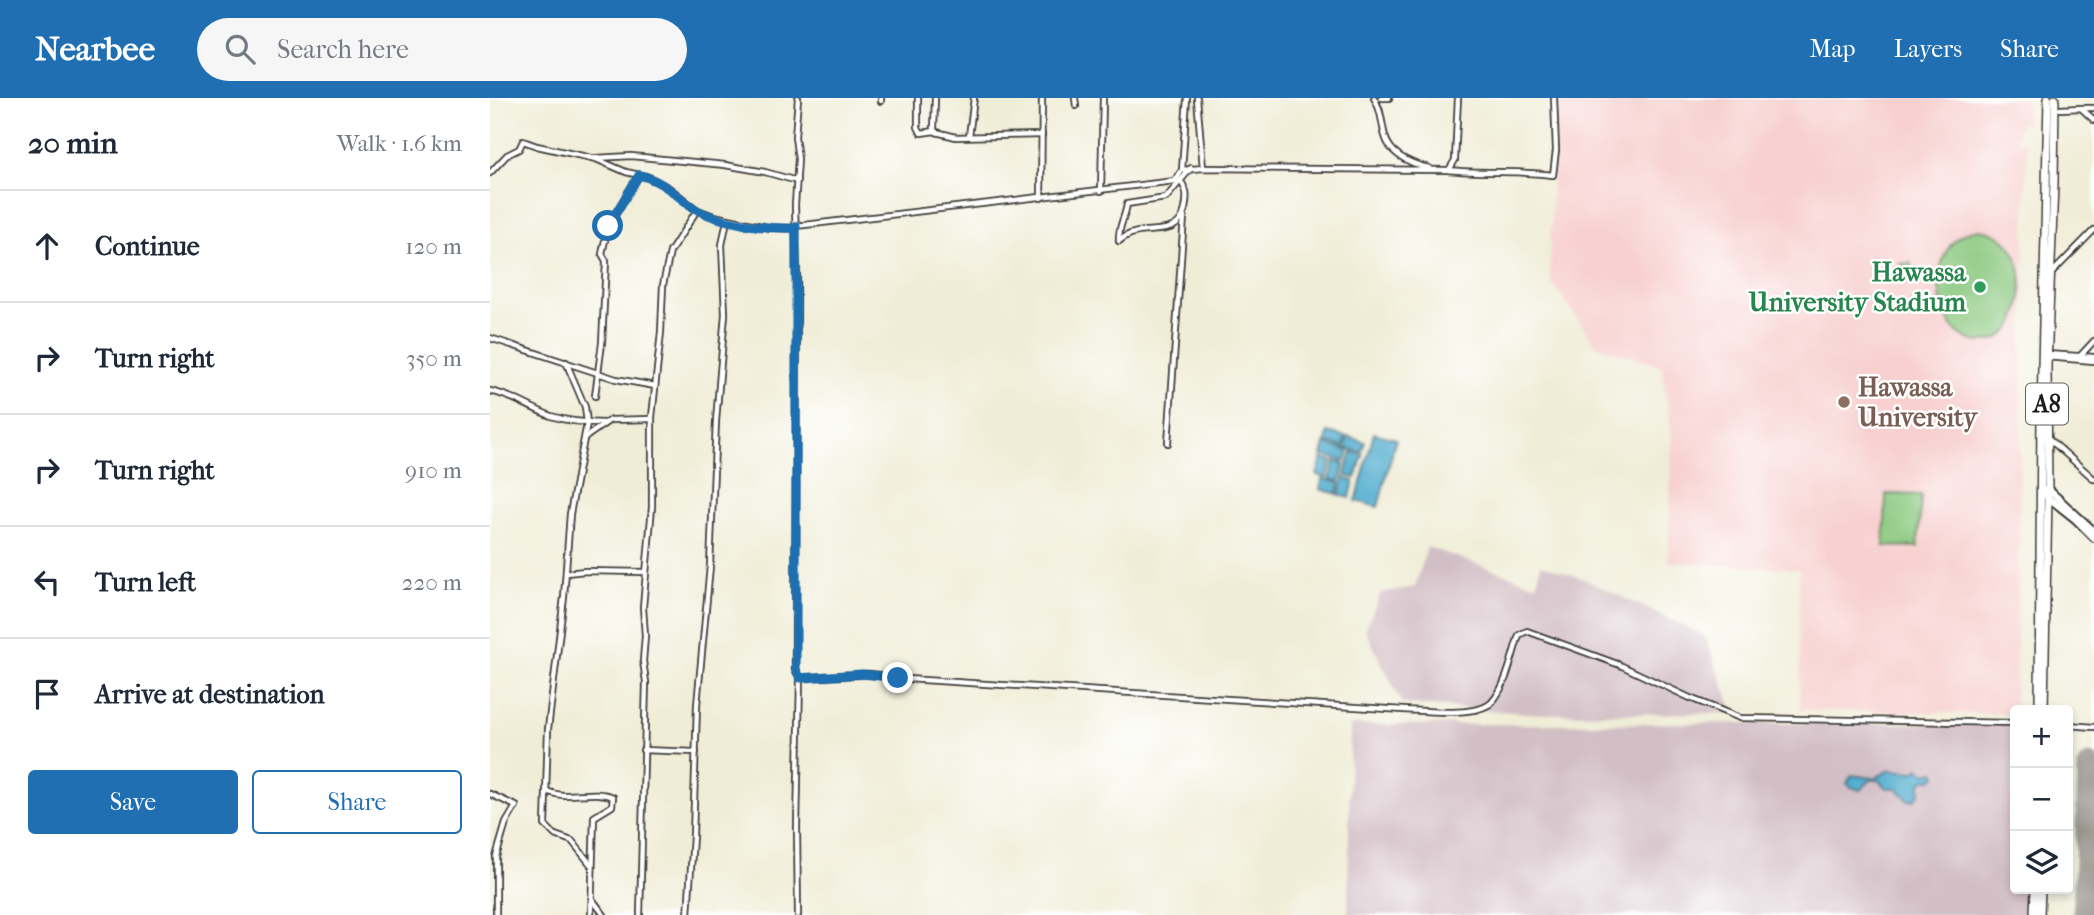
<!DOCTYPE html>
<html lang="en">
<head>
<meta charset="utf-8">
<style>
  body { margin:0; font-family:"IM FELL French Canon",serif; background:#f6f6f7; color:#1f2937 }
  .controls { position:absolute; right:21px; bottom:21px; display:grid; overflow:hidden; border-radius:7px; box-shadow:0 4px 10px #0003 }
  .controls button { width:63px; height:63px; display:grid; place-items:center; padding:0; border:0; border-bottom:2px solid #e0e1e3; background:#fff; color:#1f2937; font:35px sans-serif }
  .stop { position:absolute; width:21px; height:21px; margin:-16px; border:5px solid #1f6fb2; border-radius:50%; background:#fff }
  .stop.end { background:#1f6fb2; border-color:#fff; box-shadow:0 2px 7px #0008 }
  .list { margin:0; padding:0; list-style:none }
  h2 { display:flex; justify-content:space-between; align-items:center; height:91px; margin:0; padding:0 28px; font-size:30px }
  h2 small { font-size:23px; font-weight:400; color:#747a83 }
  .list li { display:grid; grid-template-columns:46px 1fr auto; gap:21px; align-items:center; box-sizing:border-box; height:112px; padding:0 28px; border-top:2px solid #e0e1e3 }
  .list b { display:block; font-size:26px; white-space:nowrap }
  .list em { font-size:23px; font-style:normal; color:#747a83 }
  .actions { display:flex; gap:14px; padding:21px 28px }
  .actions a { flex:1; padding:16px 0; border:2px solid #1f6fb2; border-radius:7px; text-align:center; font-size:24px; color:#1f6fb2 }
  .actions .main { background:#1f6fb2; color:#fff }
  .icon { flex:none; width:38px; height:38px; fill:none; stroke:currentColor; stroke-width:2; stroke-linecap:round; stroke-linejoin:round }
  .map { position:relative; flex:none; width:1604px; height:817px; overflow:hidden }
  header { display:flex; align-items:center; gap:42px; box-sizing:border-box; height:98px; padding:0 35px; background:#1f6fb2; color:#fff }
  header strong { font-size:33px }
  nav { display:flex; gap:38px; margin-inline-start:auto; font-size:24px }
  .search { width:490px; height:63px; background:#f6f6f7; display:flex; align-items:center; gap:18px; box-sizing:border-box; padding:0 24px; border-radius:38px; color:#747a83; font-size:26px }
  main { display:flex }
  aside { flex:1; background:#fff }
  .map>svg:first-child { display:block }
  .built { fill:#f7d0cf }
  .industrial { fill:#d2bec5 }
  .green { fill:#89c77e; stroke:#52724d; stroke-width:2 }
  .water { fill:#4facce; stroke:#366475; stroke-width:2 }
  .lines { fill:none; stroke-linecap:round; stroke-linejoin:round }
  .runway { stroke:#86847a; stroke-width:23 }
  .minor-casing { stroke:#3c3b38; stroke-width:8 }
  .major-casing { stroke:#3c3b38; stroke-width:10 }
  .highway-casing { stroke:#3c3b38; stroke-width:10 }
  .minor { stroke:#fff; stroke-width:4.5 }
  .major { stroke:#fff; stroke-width:6 }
  .highway { stroke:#fff; stroke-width:7 }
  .route { stroke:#1f6fb2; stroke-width:9 }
  .leisure-dot { fill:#2e9e5b; stroke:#fff; stroke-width:2.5 }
  .education-dot { fill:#8d6e63; stroke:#fff; stroke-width:2.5 }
  .labels { text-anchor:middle; stroke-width:5; stroke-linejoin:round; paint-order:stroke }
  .shield { fill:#fff; stroke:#606060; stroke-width:2 }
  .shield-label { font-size:24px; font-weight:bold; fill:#1c1c1c }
  .leisure-label { font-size:26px; font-weight:bold; fill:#27864d; stroke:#fff; text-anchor:end }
  .education-label { font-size:26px; font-weight:bold; fill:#785e54; stroke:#fff; text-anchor:start }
</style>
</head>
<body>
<header>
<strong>Nearbee</strong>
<div class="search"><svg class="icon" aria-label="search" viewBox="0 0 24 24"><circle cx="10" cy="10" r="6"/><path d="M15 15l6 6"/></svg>Search here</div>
<nav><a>Map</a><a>Layers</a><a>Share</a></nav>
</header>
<main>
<aside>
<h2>20 min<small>Walk · 1.6 km</small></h2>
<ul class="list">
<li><svg class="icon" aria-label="ahead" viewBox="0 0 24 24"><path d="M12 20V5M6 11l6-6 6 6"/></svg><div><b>Continue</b></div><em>120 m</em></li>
<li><svg class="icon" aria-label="right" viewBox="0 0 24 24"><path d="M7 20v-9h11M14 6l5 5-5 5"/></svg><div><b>Turn right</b></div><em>350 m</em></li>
<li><svg class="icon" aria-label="right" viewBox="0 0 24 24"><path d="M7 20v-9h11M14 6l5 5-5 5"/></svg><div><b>Turn right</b></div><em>910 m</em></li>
<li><svg class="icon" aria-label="left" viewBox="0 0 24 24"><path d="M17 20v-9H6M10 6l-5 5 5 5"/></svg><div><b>Turn left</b></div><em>220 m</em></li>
<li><svg class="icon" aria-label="arrive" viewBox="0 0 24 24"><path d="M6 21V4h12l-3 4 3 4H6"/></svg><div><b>Arrive at destination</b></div></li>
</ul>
<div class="actions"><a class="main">Save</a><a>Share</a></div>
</aside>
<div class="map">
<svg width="1604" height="817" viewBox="0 0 1604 817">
  <rect width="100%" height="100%" fill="#fff"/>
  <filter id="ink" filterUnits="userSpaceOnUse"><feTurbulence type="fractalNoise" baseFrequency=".0143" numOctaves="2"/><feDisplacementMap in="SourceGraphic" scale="14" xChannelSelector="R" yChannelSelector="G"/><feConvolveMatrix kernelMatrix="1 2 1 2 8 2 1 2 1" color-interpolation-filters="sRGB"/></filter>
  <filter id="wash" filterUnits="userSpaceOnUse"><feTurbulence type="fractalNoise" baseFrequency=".00686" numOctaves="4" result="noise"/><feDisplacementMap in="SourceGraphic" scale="28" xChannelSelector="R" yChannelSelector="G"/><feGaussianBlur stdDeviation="1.57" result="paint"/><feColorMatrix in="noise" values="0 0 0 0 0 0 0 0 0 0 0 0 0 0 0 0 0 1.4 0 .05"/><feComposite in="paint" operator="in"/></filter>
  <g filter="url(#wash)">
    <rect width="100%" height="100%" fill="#f0edd7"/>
    <!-- built -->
    <polygon class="built" points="1063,0 1537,0 1537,26 1529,25 1528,33 1528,43 1537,44 1525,616 1310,612 1309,471 1178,464 1182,340 1172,268 1106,248 1060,181"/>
    <!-- industrial -->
    <g class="industrial">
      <polygon points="937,449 1047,487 1051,466 1094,481 1215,538 1244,615 1051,616 912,606 875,532 891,495 925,489"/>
      <polygon points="1247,625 1525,626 1525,791 1538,791 1538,817 858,817 860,627"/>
    </g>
    <!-- green -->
    <g class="green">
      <path d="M1490,131C1533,137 1538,187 1526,220C1522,232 1512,241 1499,243C1439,253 1430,135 1490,131Z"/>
      <polygon points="1421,165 1422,184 1411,184 1410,166"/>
      <polygon points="1396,396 1431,397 1428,449 1394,448"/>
    </g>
    <!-- water -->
    <g class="water">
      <polygon points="838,334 856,339 853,349 836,344"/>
      <polygon points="884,335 906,341 888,409 866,403"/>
      <polygon points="858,339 875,344 872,354 855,350"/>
      <polygon points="835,346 859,353 856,363 832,357"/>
      <polygon points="862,354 873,357 866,380 855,377"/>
      <polygon points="832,360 842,363 837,380 827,377"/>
      <polygon points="845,363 855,366 850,383 840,381"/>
      <polygon points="854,380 864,383 860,400 849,397"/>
      <polygon points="832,381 850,385 847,396 830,391"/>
      <path d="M1429,670L1437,675L1445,673L1447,678L1442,682C1430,680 1431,685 1430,695L1424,702H1418L1407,690H1397L1388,682H1381L1370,692L1361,689L1357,685L1362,677L1385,680L1400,672L1424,674Z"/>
    </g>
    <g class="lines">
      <!-- runway -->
      <polyline class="runway" points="1594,817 1599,668"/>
    </g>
  </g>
  <g filter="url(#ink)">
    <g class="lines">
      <defs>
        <g id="minor">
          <path d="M308,0L305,39L308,61L305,107L307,184L305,571L310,580L380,576L417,581L914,612C934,613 988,619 1002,604C1017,587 1022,558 1029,537L1037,533L1130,567L1200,600L1250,620L1525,625"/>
          <polyline points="428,0 428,29 431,35 445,33"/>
          <polyline points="445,0 444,32 446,34 466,39 552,37"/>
          <polyline points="585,0 586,8"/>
          <polyline points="707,0 713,70"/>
          <path d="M884,0C892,12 891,24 895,38C900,57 922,66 939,70"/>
          <polyline points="891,0 899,0"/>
          <polyline points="391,3 391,0"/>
          <polyline points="1591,10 1604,10"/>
          <polyline points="1570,11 1591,10 1604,22"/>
          <polyline points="479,38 484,0"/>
          <polyline points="106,60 141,58 235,67 275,74 307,83"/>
          <path d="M692,72L713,70L958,72C993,76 1028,72 1063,77L1066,52L1064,0"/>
          <polyline points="959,72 965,62 968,0"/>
          <polyline points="0,75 17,57 29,51 33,43 47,48 106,61 136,74 158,79 179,90 207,112 224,118 281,130 304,130 306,128 685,83 692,72 697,0"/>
          <polyline points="611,93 613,0"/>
          <polyline points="551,100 552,0"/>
          <path d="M629,143C628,127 635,121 637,106L676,100L701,70"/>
          <path d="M629,143C633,140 638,136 644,135C664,129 689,139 695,111C697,100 698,93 691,84"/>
          <polyline points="1561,176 1604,132"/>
          <polyline points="0,240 126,281 165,288"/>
          <polyline points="1556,256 1604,259"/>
          <polyline points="1590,258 1604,243"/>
          <polyline points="1556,259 1604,263"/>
          <polyline points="76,264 95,309 97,325 80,416 74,499 58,631 55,727 65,737 82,743 102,768"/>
          <path d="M0,293C24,298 38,309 61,318C79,324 96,325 115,325"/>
          <polyline points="105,298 112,245 116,163 112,156 118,128 149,77"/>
          <polyline points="96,339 120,322 162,321"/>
          <polyline points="1558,340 1604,381"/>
          <polyline points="678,345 694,119"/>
          <polyline points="76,475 95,473 155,474"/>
          <polyline points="1578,627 1604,629"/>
          <polyline points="153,652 206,654"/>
          <path d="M57,693C77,703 102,690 123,699L122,708L104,719L101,817"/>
          <polyline points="0,696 26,708 16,725 6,759 6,817"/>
          <polyline points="102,801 114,817"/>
          <polyline points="150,817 156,584 153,563 155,538 153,509 162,409 162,319 171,234 173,187 180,154 207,112"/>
          <polyline points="198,817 203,738 207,607 220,468 226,323 235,216 232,147 237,122"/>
          <polyline points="308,817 307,730 310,580"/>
        </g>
        <g id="major">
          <polyline points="1556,392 1558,391 1604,433"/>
          <polyline points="1551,394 1585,421 1604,440"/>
        </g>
        <g id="highway">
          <polyline points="1549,612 1551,315 1558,0"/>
          <polyline points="1554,612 1558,399 1557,268 1564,87 1565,0"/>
          <polyline points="1544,817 1545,791"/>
          <polyline points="1550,817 1551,791"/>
        </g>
      </defs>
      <!-- minor casing -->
      <use href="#minor" class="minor-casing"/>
      <!-- major casing -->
      <use href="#major" class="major-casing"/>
      <!-- highway casing -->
      <use href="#highway" class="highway-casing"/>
      <!-- minor -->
      <use href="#minor" class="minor"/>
      <!-- major -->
      <use href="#major" class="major"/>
      <!-- highway -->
      <use href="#highway" class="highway"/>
    </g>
  </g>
  <g class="lines" filter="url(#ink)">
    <!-- route -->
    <path class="route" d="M118,128L149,77C172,82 185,97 204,110C228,125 276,131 304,130L306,128V571L310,580L373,576L408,580"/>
  </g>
  <!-- markers -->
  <circle class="leisure-dot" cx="1490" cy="189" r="7"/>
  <circle class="education-dot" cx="1354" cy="304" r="7"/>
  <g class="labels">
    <!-- shield labels -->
    <rect class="shield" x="1536" y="285.5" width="42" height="41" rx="5"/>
    <g class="shield-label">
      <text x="1557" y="314">A8</text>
    </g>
    <!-- leisure labels -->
    <g class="leisure-label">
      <text x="1476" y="183">Hawassa<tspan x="1476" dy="30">University Stadium</tspan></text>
    </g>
    <!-- education labels -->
    <g class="education-label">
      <text x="1368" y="298">Hawassa<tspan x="1368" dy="30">University</tspan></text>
    </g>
  </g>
</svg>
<div class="controls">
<button>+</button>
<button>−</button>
<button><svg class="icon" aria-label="layers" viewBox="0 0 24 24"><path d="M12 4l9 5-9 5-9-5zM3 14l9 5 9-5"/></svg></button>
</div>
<div class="stop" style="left:118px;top:128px"></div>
<div class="stop end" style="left:408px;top:580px"></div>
</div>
</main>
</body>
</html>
